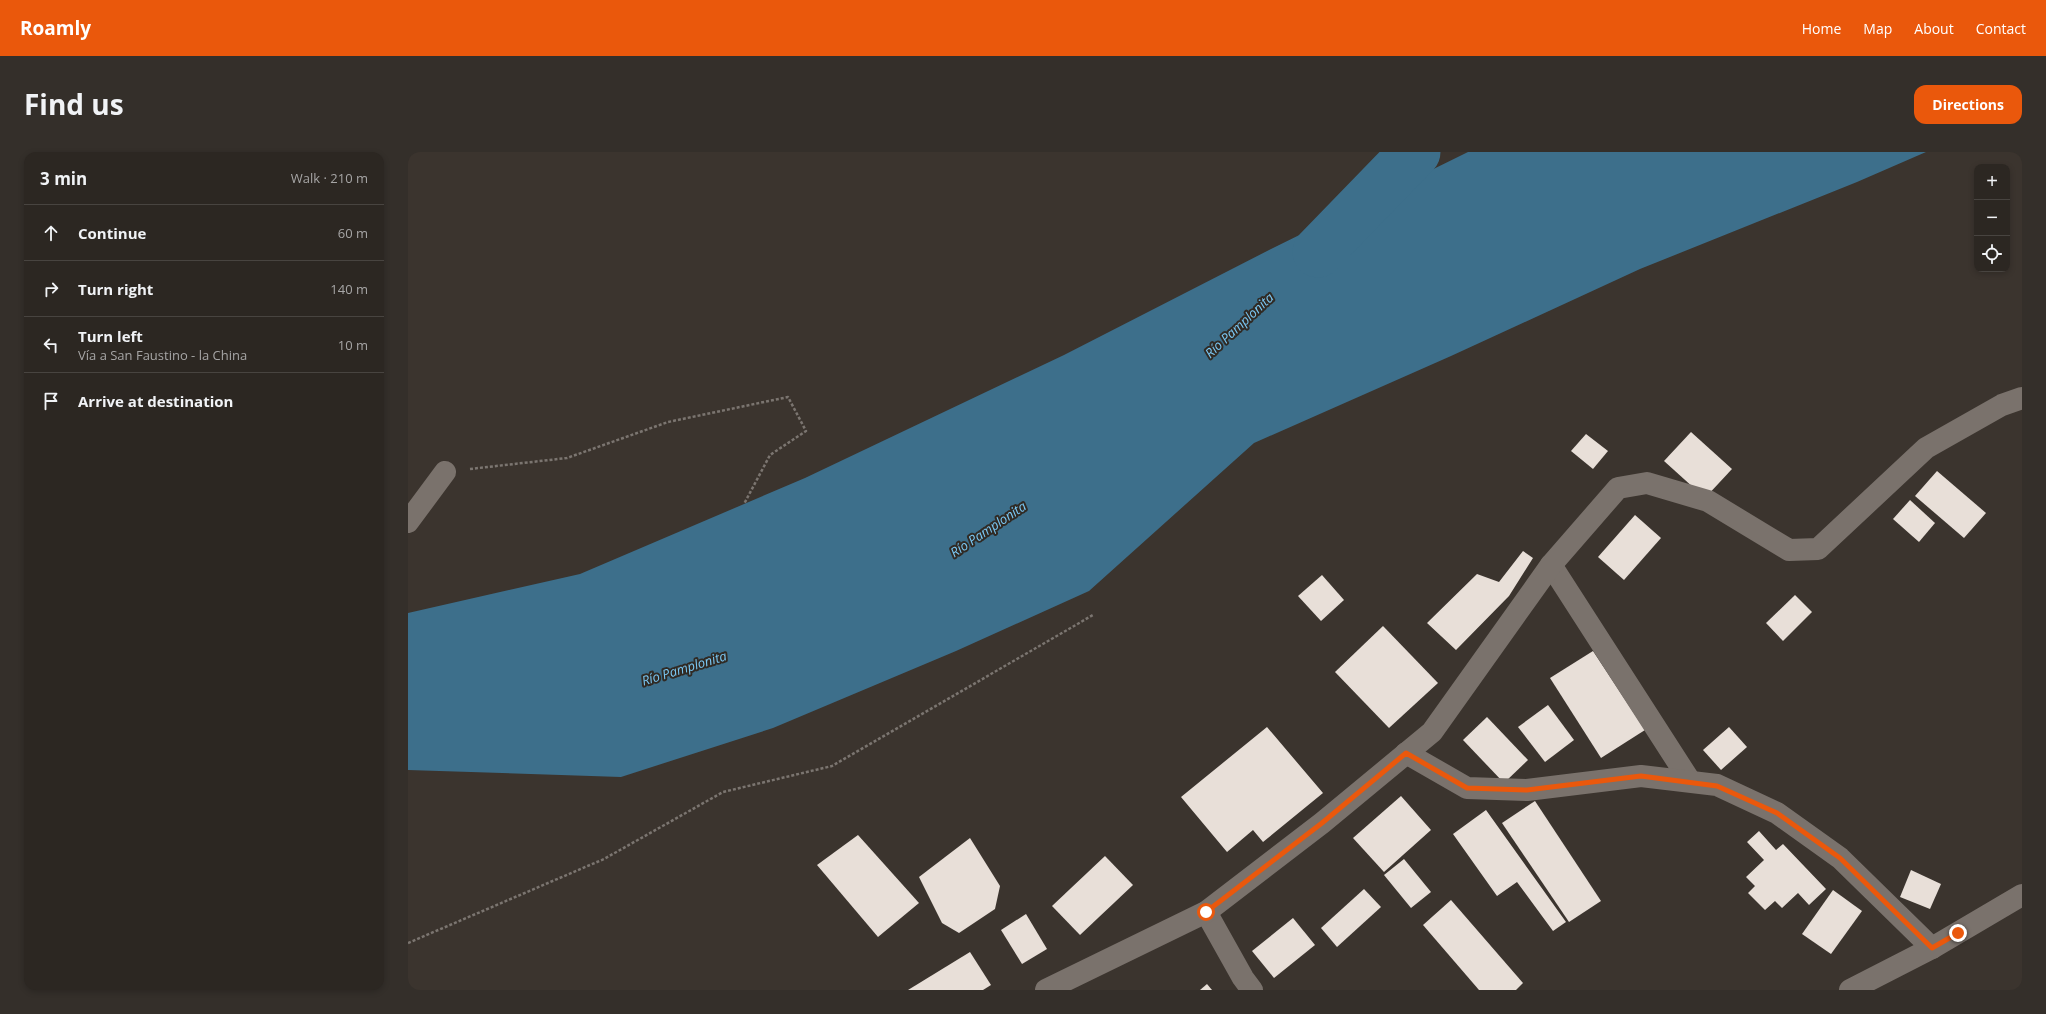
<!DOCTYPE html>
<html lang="en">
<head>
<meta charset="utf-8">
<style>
  body { margin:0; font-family:"Open Sans",sans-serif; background:#342f2a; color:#f1f3f6 }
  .controls { position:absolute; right:12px; top:12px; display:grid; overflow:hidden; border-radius:8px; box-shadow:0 2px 6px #0003 }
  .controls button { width:36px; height:36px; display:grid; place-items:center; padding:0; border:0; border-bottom:1px solid #484440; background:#2c2722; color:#f1f3f6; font:20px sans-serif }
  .stop { position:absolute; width:12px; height:12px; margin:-9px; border:3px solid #ea580c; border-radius:50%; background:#fff }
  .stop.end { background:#ea580c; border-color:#fff; box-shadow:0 1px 4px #0008 }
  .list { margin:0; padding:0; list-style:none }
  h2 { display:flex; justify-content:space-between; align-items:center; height:52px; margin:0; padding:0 16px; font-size:17px }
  h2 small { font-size:13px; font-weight:400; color:#a6a5a5 }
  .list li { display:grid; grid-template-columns:26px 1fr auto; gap:12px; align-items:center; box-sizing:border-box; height:56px; padding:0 16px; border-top:1px solid #484440 }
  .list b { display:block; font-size:15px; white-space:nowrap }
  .list p { margin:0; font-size:13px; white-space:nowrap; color:#a6a5a5 }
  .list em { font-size:13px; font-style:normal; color:#a6a5a5 }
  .icon { flex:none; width:22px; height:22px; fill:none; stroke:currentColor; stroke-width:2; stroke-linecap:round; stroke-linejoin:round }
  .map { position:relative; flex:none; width:1614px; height:838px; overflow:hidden; border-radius:12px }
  header { display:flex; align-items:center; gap:24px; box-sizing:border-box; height:56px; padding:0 20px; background:#ea580c; color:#fff }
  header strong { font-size:19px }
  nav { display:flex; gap:22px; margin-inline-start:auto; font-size:14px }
  .intro { display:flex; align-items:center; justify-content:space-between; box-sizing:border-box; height:96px; padding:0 24px }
  h1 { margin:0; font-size:28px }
  .button { padding:10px 18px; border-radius:12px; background:#ea580c; color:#fff; font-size:14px; font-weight:700 }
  main { display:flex; gap:24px; padding:0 24px }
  aside { flex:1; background:#2c2722; border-radius:12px; box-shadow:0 2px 6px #0003 }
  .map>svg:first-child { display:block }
  .water { fill:#3d6f8b }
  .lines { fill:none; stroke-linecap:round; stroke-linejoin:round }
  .river { stroke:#3d6f8b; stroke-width:51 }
  .building { fill:#e8dfd8 }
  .path { stroke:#7b7570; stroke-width:2.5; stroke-dasharray:3 2; stroke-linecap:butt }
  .minor { stroke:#7a726c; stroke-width:22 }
  .route { stroke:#ea580c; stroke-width:5 }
  .labels { text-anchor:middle; stroke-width:4; stroke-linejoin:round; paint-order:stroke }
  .water-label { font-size:13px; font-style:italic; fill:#7bc9f5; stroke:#302a24 }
</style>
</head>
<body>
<header>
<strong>Roamly</strong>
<nav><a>Home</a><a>Map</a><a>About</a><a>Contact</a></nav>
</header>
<div class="intro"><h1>Find us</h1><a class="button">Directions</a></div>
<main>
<aside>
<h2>3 min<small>Walk · 210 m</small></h2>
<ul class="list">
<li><svg class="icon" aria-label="ahead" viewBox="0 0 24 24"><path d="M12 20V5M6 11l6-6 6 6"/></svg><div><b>Continue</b></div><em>60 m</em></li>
<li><svg class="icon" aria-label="right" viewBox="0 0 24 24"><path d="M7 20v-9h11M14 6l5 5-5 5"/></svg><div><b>Turn right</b></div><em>140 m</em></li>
<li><svg class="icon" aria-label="left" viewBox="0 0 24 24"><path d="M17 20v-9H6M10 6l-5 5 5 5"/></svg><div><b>Turn left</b><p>Vía a San Faustino - la China</p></div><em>10 m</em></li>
<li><svg class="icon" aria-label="arrive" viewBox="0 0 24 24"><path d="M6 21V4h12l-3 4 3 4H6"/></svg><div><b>Arrive at destination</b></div></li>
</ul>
</aside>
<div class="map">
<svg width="1614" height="838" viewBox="0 0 1614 838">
  <rect width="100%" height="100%" fill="#3b342e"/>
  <!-- water -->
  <polygon class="water" points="1060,0 1518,0 1449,30 1232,117 1043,204 846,291 681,439 548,499 365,576 213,625 0,618 0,461 172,422 397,326 656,203 863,97"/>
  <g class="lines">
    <!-- river -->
    <polyline class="river" points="910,100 1007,0"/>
  </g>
  <!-- building -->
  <g class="building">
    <polygon points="1283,280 1324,317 1297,346 1256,309"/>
    <polygon points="1178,282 1200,299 1185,317 1163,299"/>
    <polygon points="1529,319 1578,361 1556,386 1507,344"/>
    <polygon points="1502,348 1527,371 1511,390 1485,367"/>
    <polygon points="1227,363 1253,386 1216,428 1190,405"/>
    <polygon points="1115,399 1125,406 1101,444 1048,498 1019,471 1069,422 1091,430"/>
    <polygon points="914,423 936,448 913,469 890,444"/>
    <polygon points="1387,443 1404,460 1375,489 1358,471"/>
    <polygon points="975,474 1030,531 981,576 927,520"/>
    <polygon points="1185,499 1237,578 1193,606 1142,526"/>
    <polygon points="1140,553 1166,588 1137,610 1110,575"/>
    <polygon points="1079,565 1120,608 1096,631 1055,588"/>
    <polygon points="859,575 915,641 855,690 845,678 819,700 773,645"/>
    <polygon points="1321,575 1339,595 1313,618 1295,598"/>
    <polygon points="993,644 1023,678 976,720 945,686"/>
    <polygon points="1127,649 1193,749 1161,770 1094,671"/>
    <polygon points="1078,658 1158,770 1145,779 1109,730 1089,744 1045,682"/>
    <polygon points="1351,679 1368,698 1375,692 1418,737 1401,753 1390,741 1374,756 1367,749 1357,758 1340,741 1347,734 1338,725 1356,708 1339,690"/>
    <polygon points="450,683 511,751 470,785 409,713"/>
    <polygon points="562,686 592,734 587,757 551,781 534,771 511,725"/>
    <polygon points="697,704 725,733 672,783 644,754"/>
    <polygon points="996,707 1023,740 1003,756 976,723"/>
    <polygon points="1503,718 1533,732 1522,757 1492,745"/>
    <polygon points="956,737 973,755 929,795 913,776"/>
    <polygon points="1425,738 1454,759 1423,802 1394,782"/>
    <polygon points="1043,748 1115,831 1108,838 1071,838 1015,773"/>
    <polygon points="618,762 639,797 614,812 593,778"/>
    <polygon points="885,766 907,793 866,826 844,799"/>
    <polygon points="562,800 583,833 575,838 500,838"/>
    <polygon points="799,832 804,838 792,838"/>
  </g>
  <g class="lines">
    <!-- path -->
    <g class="path">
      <polyline points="62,317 159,306 260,270 380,245 398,279 362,303 336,352"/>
      <polyline points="0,791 196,707 315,640 424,614 685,463"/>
    </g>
    <!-- minor -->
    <g class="minor">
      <polyline points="0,370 37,320"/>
      <polyline points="1143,413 1282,629"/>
      <polyline points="998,601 1059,636 1119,638 1233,624 1309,633 1369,661 1432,706 1524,796"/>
      <polyline points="798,760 835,826 844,838"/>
      <polyline points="638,838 798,760 914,671 1024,580 1143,413 1210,336 1239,331 1300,349 1381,398 1410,397 1518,296 1594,253 1614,246"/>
      <polyline points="1442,838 1524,796 1614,743"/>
    </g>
  </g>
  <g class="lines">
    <!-- route -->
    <polyline class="route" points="798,760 914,671 998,601 1059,636 1119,638 1233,624 1309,634 1369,661 1432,706 1524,796 1550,781"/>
  </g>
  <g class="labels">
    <!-- water labels -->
    <g class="water-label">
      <text transform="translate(831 173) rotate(-43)" y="5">Río Pamplonita</text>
      <text transform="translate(580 377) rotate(-34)" y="5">Río Pamplonita</text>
      <text transform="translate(276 516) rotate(-17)" y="5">Río Pamplonita</text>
    </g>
  </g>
</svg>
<div class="controls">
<button>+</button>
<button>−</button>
<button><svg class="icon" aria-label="locate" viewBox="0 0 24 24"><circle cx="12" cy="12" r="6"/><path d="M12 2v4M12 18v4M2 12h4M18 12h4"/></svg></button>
</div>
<div class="stop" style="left:798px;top:760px"></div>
<div class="stop end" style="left:1550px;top:781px"></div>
</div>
</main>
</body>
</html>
